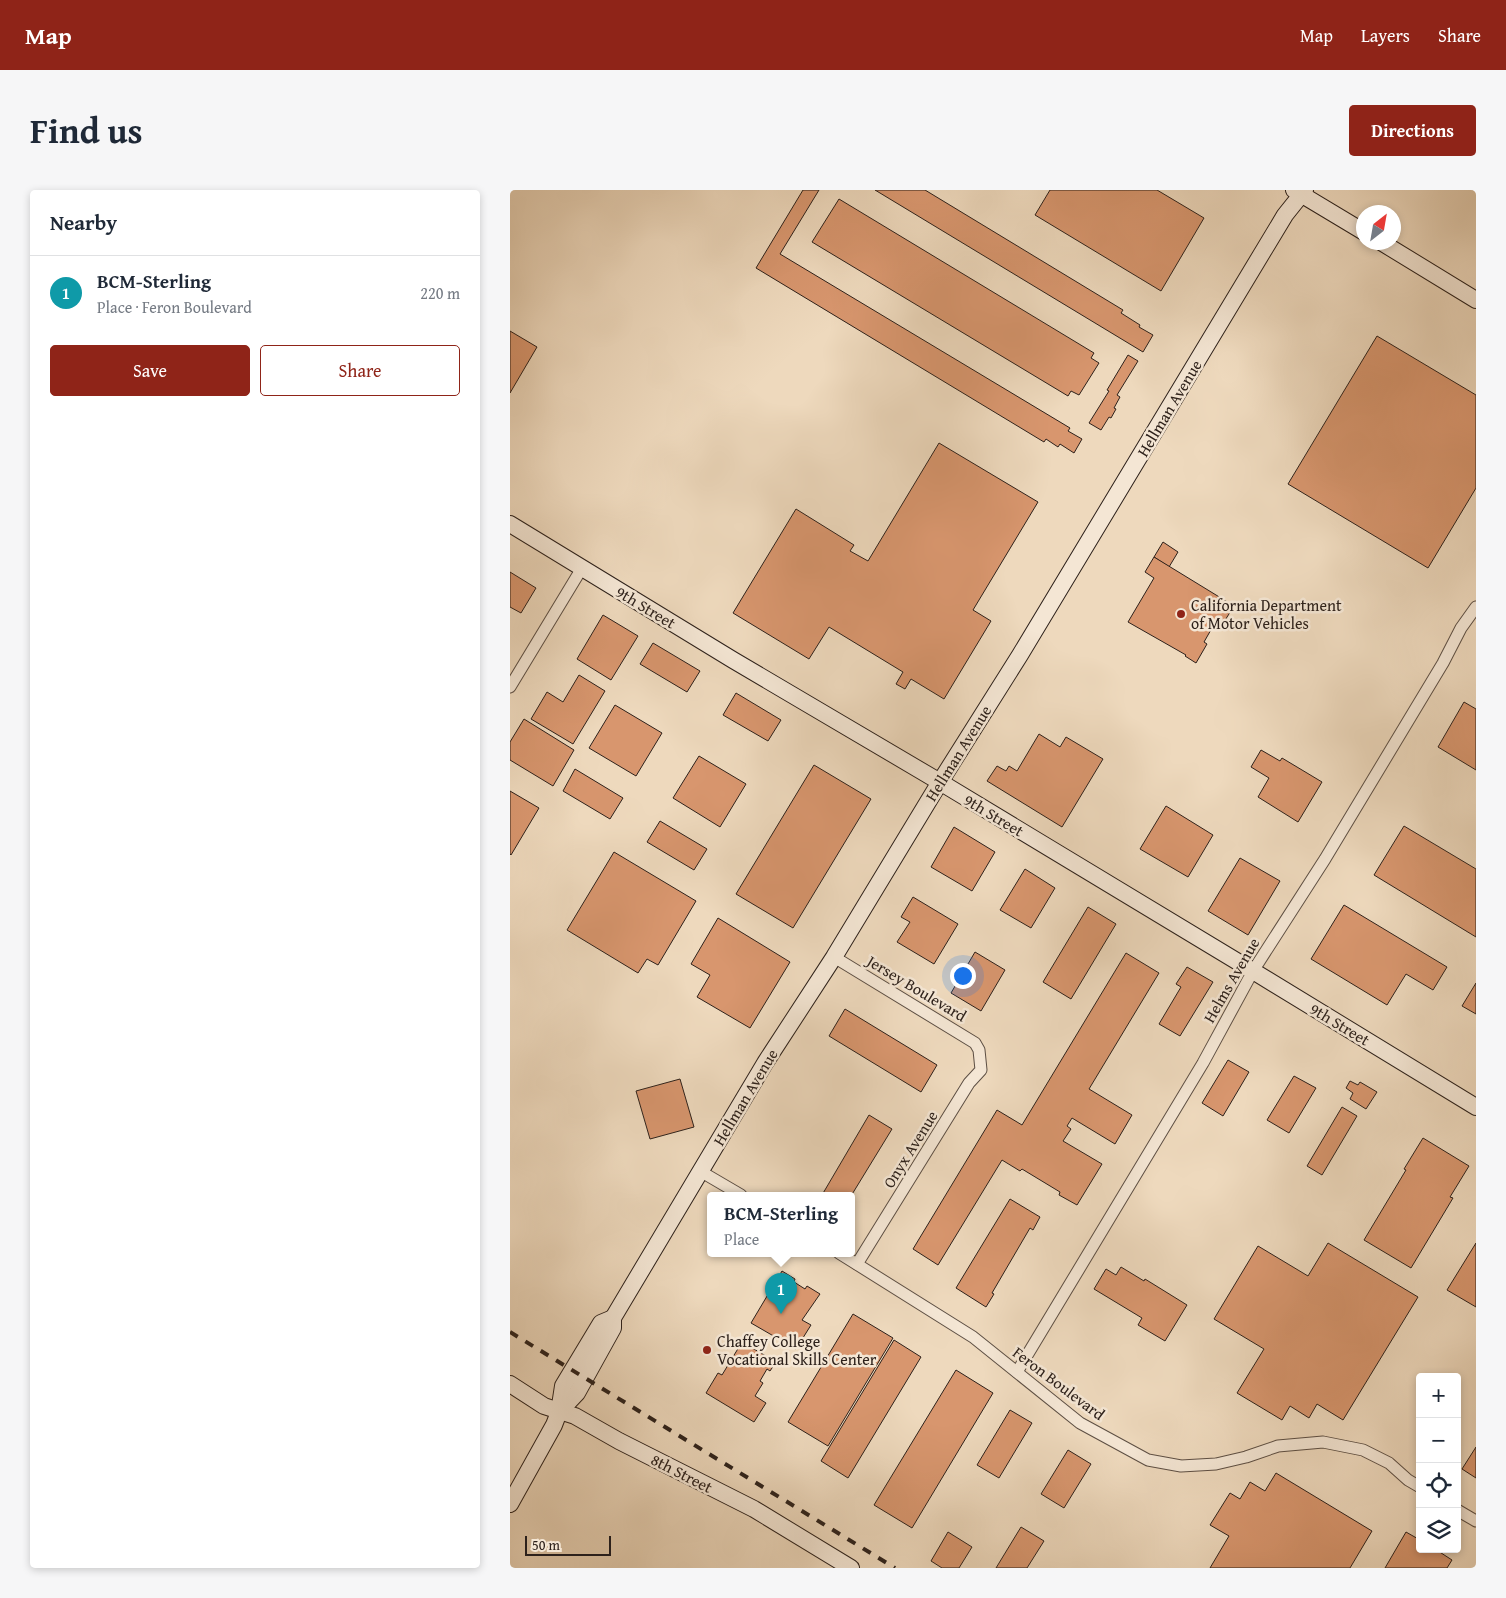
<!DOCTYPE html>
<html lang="en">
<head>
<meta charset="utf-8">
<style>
  body { margin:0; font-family:"Gentium Book Plus",serif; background:#f6f6f7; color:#1f2937 }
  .controls { position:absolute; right:15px; bottom:15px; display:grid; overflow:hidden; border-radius:5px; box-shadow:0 2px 8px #0003 }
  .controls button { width:45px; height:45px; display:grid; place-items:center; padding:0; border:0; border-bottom:1px solid #e0e1e3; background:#fff; color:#1f2937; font:25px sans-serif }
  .compass { position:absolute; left:846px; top:15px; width:45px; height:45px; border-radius:50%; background:#fff; box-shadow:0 2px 8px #0003; rotate:31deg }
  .scale { position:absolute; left:15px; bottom:12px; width:86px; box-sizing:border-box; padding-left:5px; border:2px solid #2d211b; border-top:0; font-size:14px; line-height:18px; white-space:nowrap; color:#2d211b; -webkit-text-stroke:4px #f4e6d4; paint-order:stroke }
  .you { position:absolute; left:452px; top:785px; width:18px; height:18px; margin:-12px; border:4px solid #fff; border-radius:50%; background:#1a73e8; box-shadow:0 0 0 8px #1a73e833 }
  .badge { display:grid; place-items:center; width:32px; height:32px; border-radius:50%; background:#8f2418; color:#fff; font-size:16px; font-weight:700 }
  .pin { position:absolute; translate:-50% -41px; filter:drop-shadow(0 1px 2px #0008) }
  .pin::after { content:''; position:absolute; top:26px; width:18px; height:15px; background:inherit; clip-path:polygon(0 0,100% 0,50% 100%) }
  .popup { position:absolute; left:197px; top:1002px; width:148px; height:65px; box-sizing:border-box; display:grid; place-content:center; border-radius:5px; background:#fff; filter:drop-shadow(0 1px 4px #0005); font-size:16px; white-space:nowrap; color:#747a83 }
  .popup b { font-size:19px; color:#1f2937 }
  .popup::after { content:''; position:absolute; left:50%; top:100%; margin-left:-10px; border:10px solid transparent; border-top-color:#fff }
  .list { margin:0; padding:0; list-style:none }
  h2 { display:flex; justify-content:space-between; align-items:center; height:65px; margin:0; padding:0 20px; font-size:21px }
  h2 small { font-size:16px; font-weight:400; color:#747a83 }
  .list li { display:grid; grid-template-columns:32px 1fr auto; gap:15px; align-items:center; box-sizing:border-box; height:75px; padding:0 20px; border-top:1px solid #e0e1e3 }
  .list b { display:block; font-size:19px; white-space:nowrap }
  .list p { margin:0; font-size:16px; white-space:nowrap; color:#747a83 }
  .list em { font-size:16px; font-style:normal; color:#747a83 }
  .actions { display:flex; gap:10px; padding:15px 20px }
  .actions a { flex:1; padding:11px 0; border:1px solid #8f2418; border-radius:5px; text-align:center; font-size:18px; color:#8f2418 }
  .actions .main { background:#8f2418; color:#fff }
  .icon { flex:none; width:28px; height:28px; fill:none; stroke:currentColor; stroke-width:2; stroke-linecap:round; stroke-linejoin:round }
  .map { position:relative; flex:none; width:966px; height:1378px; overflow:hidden; border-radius:5px }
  header { display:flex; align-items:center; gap:30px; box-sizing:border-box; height:70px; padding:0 25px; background:#8f2418; color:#fff }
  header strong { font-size:24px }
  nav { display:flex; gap:28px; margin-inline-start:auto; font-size:18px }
  .intro { display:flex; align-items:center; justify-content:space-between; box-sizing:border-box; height:120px; padding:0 30px }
  h1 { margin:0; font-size:35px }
  .button { padding:12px 22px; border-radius:5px; background:#8f2418; color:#fff; font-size:18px; font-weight:700 }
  main { display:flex; gap:30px; padding:0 30px }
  aside { flex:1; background:#fff; border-radius:5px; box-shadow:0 2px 8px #0003 }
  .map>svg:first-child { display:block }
  .building { fill:#d8966e; stroke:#2d211b }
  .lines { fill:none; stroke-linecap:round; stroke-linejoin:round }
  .street-casing { stroke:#5d4f44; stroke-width:13 }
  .secondary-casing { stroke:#2d211b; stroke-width:18 }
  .street { stroke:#f4e6d4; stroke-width:11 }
  .secondary { stroke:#f4e6d4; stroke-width:16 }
  .rail { stroke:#2d211b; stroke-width:4; stroke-dasharray:9 9; stroke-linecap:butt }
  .poi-dot { fill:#8f2418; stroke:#f4e6d4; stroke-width:2 }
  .labels { text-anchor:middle; stroke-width:5; stroke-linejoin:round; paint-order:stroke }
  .street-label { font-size:16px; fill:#2d211b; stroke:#f4e6d4 }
  .poi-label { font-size:16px; fill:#2d211b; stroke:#f4e6d4; text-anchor:start }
</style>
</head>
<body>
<header>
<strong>Map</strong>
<nav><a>Map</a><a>Layers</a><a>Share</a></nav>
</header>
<div class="intro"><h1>Find us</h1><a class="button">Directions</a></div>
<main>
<aside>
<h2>Nearby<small></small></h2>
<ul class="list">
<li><span class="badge" style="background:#0f9aa8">1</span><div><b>BCM-Sterling</b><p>Place · Feron Boulevard</p></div><em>220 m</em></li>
</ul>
<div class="actions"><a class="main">Save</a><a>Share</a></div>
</aside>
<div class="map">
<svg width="966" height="1378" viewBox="0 0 966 1378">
  <rect width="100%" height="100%" fill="#eed9bd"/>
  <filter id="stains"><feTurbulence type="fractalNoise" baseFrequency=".004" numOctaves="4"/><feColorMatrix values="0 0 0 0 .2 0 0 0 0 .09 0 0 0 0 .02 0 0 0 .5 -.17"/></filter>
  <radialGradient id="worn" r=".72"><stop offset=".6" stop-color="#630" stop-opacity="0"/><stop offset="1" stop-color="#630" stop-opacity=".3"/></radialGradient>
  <!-- building -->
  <g class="building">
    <polygon points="293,0 309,0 270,64 560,238 558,241 572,249 564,263 550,254 548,257 536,249 534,252 246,78"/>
    <polygon points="365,0 415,0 613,120 611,123 630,135 629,137 643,145 633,162"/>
    <polygon points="540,0 647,0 694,28 651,101 525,25"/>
    <polygon points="329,9 584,163 581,168 589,173 569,205 561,201 558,206 302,52"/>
    <polygon points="0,141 27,157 0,203"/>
    <polygon points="867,146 966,205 966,298 918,378 778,294"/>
    <polygon points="618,165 628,171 607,205 610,207 604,218 606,219 601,228 599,227 591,240 579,233 599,201 597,200"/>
    <polygon points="429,253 528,312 463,420 481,431 434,509 401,489 395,499 386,494 393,482 319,437 299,469 223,423 286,319 344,355 340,361 358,371"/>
    <polygon points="653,352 668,362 659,377 644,367"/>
    <polygon points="644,367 724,416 712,435 706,431 694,452 697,454 686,473 675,466 676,465 618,432 644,388 635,382"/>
    <polygon points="0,382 26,398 11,423 0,417"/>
    <polygon points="93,425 128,446 101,490 67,469"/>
    <polygon points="143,453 190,481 177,502 130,474"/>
    <polygon points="69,485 95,501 63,554 21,529 37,502 53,512"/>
    <polygon points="226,503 271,530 258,551 213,525"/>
    <polygon points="954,512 966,519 966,580 928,557"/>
    <polygon points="105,515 152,543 126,586 79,558"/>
    <polygon points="14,529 64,560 43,596 0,570 0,552"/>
    <polygon points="529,544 550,557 556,547 593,569 552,637 477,591 487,576 496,581 499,576 507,581"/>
    <polygon points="751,560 770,571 772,568 812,592 788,632 748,607 759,588 741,577"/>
    <polygon points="189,566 236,594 210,637 163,608"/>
    <polygon points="304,575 361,609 283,738 226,704"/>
    <polygon points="65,579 113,608 100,629 53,601"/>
    <polygon points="0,601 29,618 1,665 0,664"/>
    <polygon points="656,616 703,645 678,687 630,659"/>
    <polygon points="150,631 197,659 184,680 137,652"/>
    <polygon points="894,636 966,679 966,747 864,685"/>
    <polygon points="444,637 485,662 462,701 421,677"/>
    <polygon points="104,662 186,711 148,775 137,769 128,783 57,740"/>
    <polygon points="730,668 770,691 738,745 698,721"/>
    <polygon points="515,679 545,698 521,738 490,720"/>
    <polygon points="403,707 448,734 424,774 387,752 400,732 391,727"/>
    <polygon points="834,715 937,777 923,800 896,784 877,815 801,769"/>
    <polygon points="578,717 606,734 561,809 533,792"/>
    <polygon points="208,728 280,772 240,838 187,807 200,785 181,774"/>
    <polygon points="465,762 495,780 471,821 441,803"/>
    <polygon points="616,763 649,783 579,899 622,925 605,954 562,928 557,936 561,939 553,951 592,974 567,1015 549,1005 550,1002 512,979 510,981 492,970 428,1075 403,1059 487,920 512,935"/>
    <polygon points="677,777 703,792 670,846 649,834 671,797 666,794"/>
    <polygon points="966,793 966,824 952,816"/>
    <polygon points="335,819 427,875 411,902 319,846"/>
    <polygon points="718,870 739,882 713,926 692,913"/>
    <polygon points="784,886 806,898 779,943 757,930"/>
    <polygon points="170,889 184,937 140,949 126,901"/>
    <polygon points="840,891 848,895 850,892 867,902 856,919 840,909 843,903 836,898"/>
    <polygon points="832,917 847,926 812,985 797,976"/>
    <polygon points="359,925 382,939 341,1006 312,1005"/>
    <polygon points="913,948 959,976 940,1007 943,1008 901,1078 854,1050 896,980 894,979"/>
    <polygon points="500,1009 530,1027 523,1040 520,1038 482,1103 484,1104 476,1117 446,1098"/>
    <polygon points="818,1053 908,1107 833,1230 807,1214 799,1228 780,1216 772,1230 727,1203 754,1159 704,1129 748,1056 798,1086"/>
    <polygon points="966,1053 966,1117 937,1100"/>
    <polygon points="611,1077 634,1091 635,1089 677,1115 655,1151 628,1135 632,1128 584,1099 596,1079 606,1085"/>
    <polygon points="272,1081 285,1089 284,1092 295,1099 297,1096 310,1104 292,1130 301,1135 286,1159 241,1133"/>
    <polygon points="343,1124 383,1148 318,1256 278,1232"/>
    <polygon points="384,1150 411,1167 338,1288 311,1271"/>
    <polygon points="232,1152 266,1172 260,1181 257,1179 250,1191 253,1193 245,1206 256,1213 244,1232 196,1203 208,1183 212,1185"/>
    <polygon points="446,1180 483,1203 402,1338 364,1315"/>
    <polygon points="500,1220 522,1233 489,1288 467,1275"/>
    <polygon points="966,1257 966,1288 952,1279"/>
    <polygon points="558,1260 581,1274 554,1318 531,1304"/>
    <polygon points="766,1283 862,1341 840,1378 700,1378 719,1346 700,1335 720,1303 730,1309 740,1292 755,1301"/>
    <polygon points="511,1337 534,1351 517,1378 486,1378"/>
    <polygon points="438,1342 462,1357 449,1378 432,1378 421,1371"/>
    <polygon points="896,1342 910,1350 910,1359 925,1359 942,1370 937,1378 875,1378"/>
  </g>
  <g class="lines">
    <defs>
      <g id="street">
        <polyline points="0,497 72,378"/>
        <polyline points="324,767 465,853 469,860 471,880 459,893 347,1074"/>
        <polyline points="190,981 231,1005"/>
        <polyline points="329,1063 463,1147 570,1233 638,1270 671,1276 706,1274 736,1267 768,1256 813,1252 853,1260 879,1273 898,1290 910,1297"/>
        <polyline points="507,1182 693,873 743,781 815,669 933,473 951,438 966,417"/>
        <polyline points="947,1320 966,1331"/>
      </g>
      <g id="secondary">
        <polyline points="784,0 854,42"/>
        <polyline points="871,52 966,110"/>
        <polyline points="0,334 223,470 430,592 743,781 966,917"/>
        <polyline points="0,1194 34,1216 65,1226 109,1251 244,1319 341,1378"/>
        <polyline points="49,1222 67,1203 103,1138 103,1128 255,873 324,767 430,592 510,465 775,25 795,0"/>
        <polyline points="0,1314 44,1235 49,1222 53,1196 91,1133 103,1128"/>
      </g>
    </defs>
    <!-- street casing -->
    <use href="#street" class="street-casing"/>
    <!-- secondary casing -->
    <use href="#secondary" class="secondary-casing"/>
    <!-- street -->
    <use href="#street" class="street"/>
    <!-- secondary -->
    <use href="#secondary" class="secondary"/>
    <!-- rail -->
    <polyline class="rail" points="0,1142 385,1378"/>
  </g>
  <!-- markers -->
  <g class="poi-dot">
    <circle cx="671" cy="424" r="5"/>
    <circle cx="197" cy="1160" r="5"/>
  </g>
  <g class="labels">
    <!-- street labels -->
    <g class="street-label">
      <text transform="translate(659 218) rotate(-59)" y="6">Hellman Avenue</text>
      <text transform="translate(136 417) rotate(31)" y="6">9th Street</text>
      <text transform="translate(448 563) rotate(-58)" y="6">Hellman Avenue</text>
      <text transform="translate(484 625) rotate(31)" y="6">9th Street</text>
      <text transform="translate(721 790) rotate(-60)" y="6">Helms Avenue</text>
      <text transform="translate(407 798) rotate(31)" y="6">Jersey Boulevard</text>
      <text transform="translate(830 834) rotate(31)" y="6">9th Street</text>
      <text transform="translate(235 907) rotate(-59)" y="6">Hellman Avenue</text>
      <text transform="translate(400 959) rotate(-58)" y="6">Onyx Avenue</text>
      <text transform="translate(549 1193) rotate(37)" y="6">Feron Boulevard</text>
      <text transform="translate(172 1283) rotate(27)" y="6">8th Street</text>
    </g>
    <!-- poi labels -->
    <g class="poi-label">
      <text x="681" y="421">California Department<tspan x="681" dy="18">of Motor Vehicles</tspan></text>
      <text x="207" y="1157">Chaffey College<tspan x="207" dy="18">Vocational Skills Center</tspan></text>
    </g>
  </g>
  <rect width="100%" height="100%" filter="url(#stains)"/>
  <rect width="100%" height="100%" fill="url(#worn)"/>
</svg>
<div class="controls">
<button>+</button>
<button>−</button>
<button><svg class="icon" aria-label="locate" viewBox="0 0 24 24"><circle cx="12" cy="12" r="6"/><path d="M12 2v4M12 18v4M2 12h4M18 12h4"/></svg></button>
<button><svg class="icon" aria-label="layers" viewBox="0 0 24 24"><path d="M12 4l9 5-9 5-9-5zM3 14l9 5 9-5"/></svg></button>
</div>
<svg class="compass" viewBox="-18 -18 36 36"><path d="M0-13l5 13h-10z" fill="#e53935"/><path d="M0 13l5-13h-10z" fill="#747a83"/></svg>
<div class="scale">50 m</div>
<div class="you"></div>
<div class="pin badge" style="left:271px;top:1124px;background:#0f9aa8">1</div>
<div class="popup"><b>BCM-Sterling</b>Place</div>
</div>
</main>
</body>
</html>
